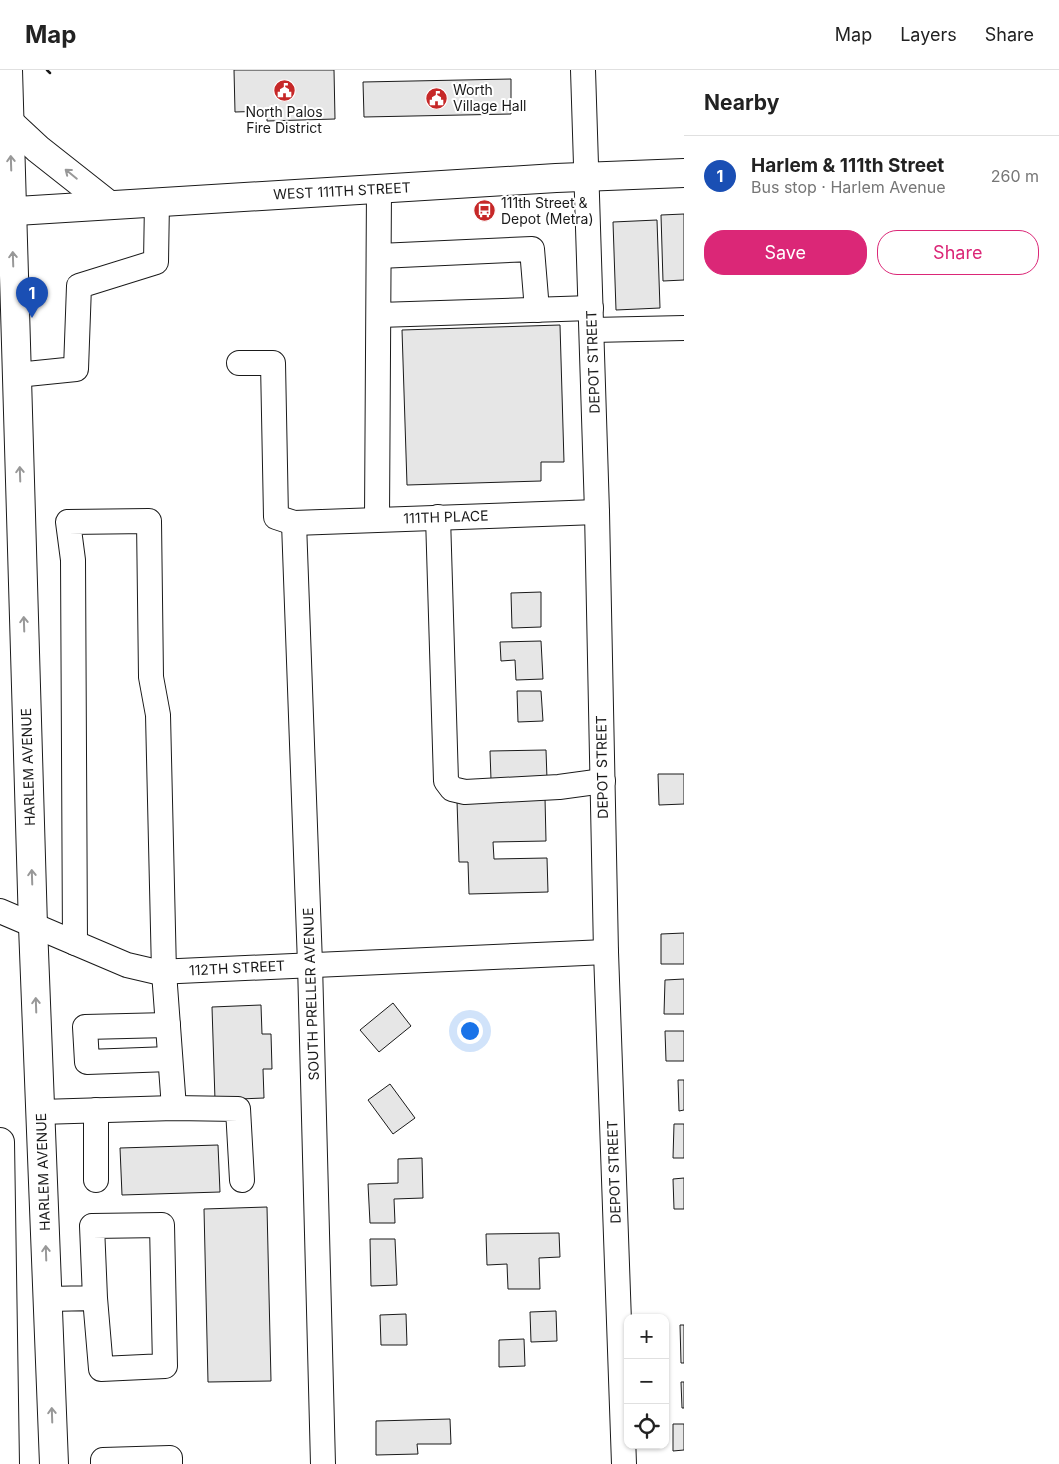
<!DOCTYPE html>
<html lang="en">
<head>
<meta charset="utf-8">
<style>
  body { margin:0; font-family:Inter,sans-serif; background:#f2f2f2; color:#222 }
  .controls { position:absolute; right:15px; bottom:15px; display:grid; overflow:hidden; border-radius:10px; box-shadow:0 1px 4px #0004 }
  .controls button { width:45px; height:45px; display:grid; place-items:center; padding:0; border:0; border-bottom:1px solid #e0e0e0; background:#fff; color:#222; font:25px sans-serif }
  .you { position:absolute; left:469px; top:960px; width:18px; height:18px; margin:-12px; border:4px solid #fff; border-radius:50%; background:#1a73e8; box-shadow:0 0 0 8px #1a73e833 }
  .badge { display:grid; place-items:center; width:32px; height:32px; border-radius:50%; background:#db2777; color:#fff; font-size:16px; font-weight:700 }
  .pin { position:absolute; translate:-50% -41px; filter:drop-shadow(0 1px 2px #0008) }
  .pin::after { content:''; position:absolute; top:26px; width:18px; height:15px; background:inherit; clip-path:polygon(0 0,100% 0,50% 100%) }
  .list { margin:0; padding:0; list-style:none }
  h2 { display:flex; justify-content:space-between; align-items:center; height:65px; margin:0; padding:0 20px; font-size:21px }
  h2 small { font-size:16px; font-weight:400; color:#767676 }
  .list li { display:grid; grid-template-columns:32px 1fr auto; gap:15px; align-items:center; box-sizing:border-box; height:80px; padding:0 20px; border-top:1px solid #e0e0e0 }
  .list b { display:block; font-size:19px; white-space:nowrap }
  .list p { margin:0; font-size:16px; white-space:nowrap; color:#767676 }
  .list em { font-size:16px; font-style:normal; color:#767676 }
  .actions { display:flex; gap:10px; padding:15px 20px }
  .actions a { flex:1; padding:11px 0; border:1px solid #db2777; border-radius:20px; text-align:center; font-size:18px; color:#db2777 }
  .actions .main { background:#db2777; color:#fff }
  .icon { flex:none; width:28px; height:28px; fill:none; stroke:currentColor; stroke-width:2; stroke-linecap:round; stroke-linejoin:round }
  .map { position:relative; flex:none; width:684px; height:1394px; overflow:hidden }
  header { display:flex; align-items:center; gap:30px; box-sizing:border-box; height:70px; padding:0 25px; background:#fff; border-bottom:1px solid #e0e0e0 }
  header strong { font-size:24px }
  nav { display:flex; gap:28px; margin-inline-start:auto; font-size:18px }
  main { display:flex }
  aside { flex:1; background:#fff }
  .map>svg:first-child { display:block }
  .building { fill:#e6e6e6; stroke:#1a1a1a }
  .lines { fill:none; stroke-linecap:round; stroke-linejoin:round }
  .minor-casing { stroke:#1a1a1a; stroke-width:26 }
  .major-casing { stroke:#1a1a1a; stroke-width:30 }
  .minor { stroke:#fff; stroke-width:24 }
  .major { stroke:#fff; stroke-width:28 }
  .wall { stroke:#1a1a1a; stroke-width:2.5 }
  .oneway { stroke:#989898 }
  .labels { text-anchor:middle; stroke-width:4; stroke-linejoin:round; paint-order:stroke }
  .poi-label { font-size:14px; fill:#1a1a1a; stroke:#fff; text-anchor:start }
  .street-label { font-size:14px; fill:#1a1a1a; stroke:#fff }
</style>
</head>
<body>
<header>
<strong>Map</strong>
<nav><a>Map</a><a>Layers</a><a>Share</a></nav>
</header>
<main>
<div class="map">
<svg width="684" height="1394" viewBox="0 0 684 1394">
  <rect width="100%" height="100%" fill="#fff"/>
  <!-- building -->
  <g class="building">
    <polygon points="234,0 334,0 335,49 267,51 267,41 235,42"/>
    <polygon points="511,9 511,44 364,47 363,12"/>
    <polygon points="684,144 684,210 663,211 661,145"/>
    <polygon points="657,150 660,238 616,240 613,152"/>
    <polygon points="560,255 564,392 541,392 541,411 407,415 402,260"/>
    <polygon points="541,522 541,557 512,558 511,523"/>
    <polygon points="541,571 543,609 516,610 515,590 501,591 500,572"/>
    <polygon points="517,621 541,621 543,651 518,652"/>
    <polygon points="546,680 547,709 491,710 490,681"/>
    <polygon points="658,704 684,704 684,734 659,735"/>
    <polygon points="545,728 546,771 493,772 494,789 547,788 548,822 469,824 468,792 459,792 457,731"/>
    <polygon points="684,863 684,894 661,894 661,864"/>
    <polygon points="684,909 684,944 664,944 665,910"/>
    <polygon points="393,933 411,956 379,982 360,960"/>
    <polygon points="261,935 262,964 271,964 272,999 263,999 264,1028 215,1030 212,937"/>
    <polygon points="665,961 684,961 684,991 666,991"/>
    <polygon points="678,1010 684,1010 684,1040 679,1041"/>
    <polygon points="390,1014 415,1048 393,1064 368,1030"/>
    <polygon points="674,1054 684,1054 684,1088 673,1088"/>
    <polygon points="218,1075 220,1122 122,1125 120,1078"/>
    <polygon points="422,1088 423,1128 394,1129 395,1153 370,1153 368,1114 398,1113 398,1089"/>
    <polygon points="684,1108 684,1139 674,1139 673,1109"/>
    <polygon points="267,1137 271,1311 208,1312 204,1139"/>
    <polygon points="559,1163 560,1187 539,1188 540,1219 508,1219 507,1194 487,1195 486,1164"/>
    <polygon points="370,1169 395,1169 397,1215 371,1216"/>
    <polygon points="556,1241 557,1271 531,1272 530,1242"/>
    <polygon points="406,1244 407,1275 381,1275 380,1245"/>
    <polygon points="680,1255 684,1255 684,1293 681,1293"/>
    <polygon points="524,1269 525,1296 499,1297 499,1270"/>
    <polygon points="681,1312 684,1312 684,1338 682,1338"/>
    <polygon points="450,1349 451,1374 417,1374 418,1384 376,1385 376,1351"/>
    <polygon points="673,1354 684,1354 684,1380 673,1381"/>
  </g>
  <g class="lines">
    <defs>
      <g id="minor">
        <polyline points="583,0 597,442 606,882 624,1394"/>
        <polyline points="379,186 532,179 537,240"/>
        <polyline points="379,245 591,238"/>
        <polyline points="592,260 684,258"/>
        <polyline points="239,293 273,293 276,447 294,453 597,442"/>
        <polyline points="17,305 76,299 79,216 156,192 157,132"/>
        <polyline points="438,447 446,711 452,719 465,722 559,717 603,711"/>
        <polyline points="377,449 379,119"/>
        <polyline points="294,453 310,894 323,1394"/>
        <polyline points="0,841 127,895 157,902 606,882"/>
        <polyline points="75,873 73,490 68,452 149,451 151,607 158,645 164,902 174,1038"/>
        <polyline points="168,955 85,957 87,992 170,989"/>
        <polyline points="96,1040 96,1110"/>
        <polyline points="40,1042 174,1038 238,1039 242,1110"/>
        <polyline points="48,1229 95,1228 92,1156 162,1155 165,1296 101,1299 95,1228"/>
        <polyline points="103,1394 103,1390 170,1388 170,1394"/>
      </g>
      <g id="major">
        <polyline points="8,0 33,856 54,1394"/>
        <polyline points="9,52 38,79 109,135"/>
        <polyline points="0,142 556,108 684,103"/>
        <polyline points="0,1072 5,1394"/>
      </g>
    </defs>
    <!-- minor casing -->
    <use href="#minor" class="minor-casing"/>
    <!-- major casing -->
    <use href="#major" class="major-casing"/>
    <!-- minor -->
    <use href="#minor" class="minor"/>
    <!-- major -->
    <use href="#major" class="major"/>
    <!-- wall -->
    <polyline class="wall" points="47,0 50,3"/>
  </g>
  <!-- one-way arrows -->
  <defs><path id="oneway-shaft" d="M-6 0H5M1.5-3L5.5 0L1.5 3" fill="none" stroke-width="1.6" stroke-linecap="round" stroke-linejoin="round" transform="scale(1.25)"/></defs>
  <g class="oneway">
    <use href="#oneway-shaft" transform="translate(11 93) rotate(-92)"/>
    <use href="#oneway-shaft" transform="translate(71 104) rotate(-141)"/>
    <use href="#oneway-shaft" transform="translate(13 189) rotate(-92)"/>
    <use href="#oneway-shaft" transform="translate(20 404) rotate(-92)"/>
    <use href="#oneway-shaft" transform="translate(24 554) rotate(-92)"/>
    <use href="#oneway-shaft" transform="translate(32 807) rotate(-92)"/>
    <use href="#oneway-shaft" transform="translate(36 935) rotate(-92)"/>
    <use href="#oneway-shaft" transform="translate(46 1183) rotate(-92)"/>
    <use href="#oneway-shaft" transform="translate(52 1345) rotate(-92)"/>
  </g>
  <!-- icons -->
  <defs>
    <symbol id="civic-disc" viewBox="-11 -11 22 22"><circle r="9.5" fill="#c62828" stroke="#fff"/><path d="M-.6-6.5H3V-4.5H.6V-3L4-1V1h2V6H-6V1h2V-1L-.6-3ZM-1.2 2.5V6h2.4V2.5Z" fill="#fff"/></symbol>
    <symbol id="bus-disc" viewBox="-11 -11 22 22"><circle r="9.5" fill="#c62828" stroke="#fff"/><path d="M-5-6H5V4H4V6H2V4H-2V6H-4V4H-5ZM-3.5-4V0h7V-4ZM-3.5 1.2v1.5H-2V1.2ZM2 1.2v1.5H3.5V1.2Z" fill="#fff"/></symbol>
  </defs>
  <g fill-rule="evenodd">
    <use href="#civic-disc" x="272" y="8" width="25" height="25"/>
    <use href="#civic-disc" x="424" y="16" width="25" height="25"/>
    <use href="#bus-disc" x="472" y="128" width="25" height="25"/>
  </g>
  <g class="labels">
    <!-- poi labels -->
    <g class="poi-label">
      <text x="453" y="25">Worth<tspan x="453" dy="16">Village Hall</tspan></text>
      <text x="284" y="47" text-anchor="middle">North Palos<tspan x="284" dy="16">Fire District</tspan></text>
      <text x="501" y="138">111th Street &amp;<tspan x="501" dy="16">Depot (Metra)</tspan></text>
    </g>
    <!-- street labels -->
    <g class="street-label">
      <text transform="translate(342 121) rotate(-3)" y="5">WEST 111TH STREET</text>
      <text transform="translate(593 292) rotate(-92)" y="5">DEPOT STREET</text>
      <text transform="translate(446 447) rotate(-2)" y="5">111TH PLACE</text>
      <text transform="translate(28 697) rotate(-92)" y="5">HARLEM AVENUE</text>
      <text transform="translate(602 697) rotate(-91)" y="5">DEPOT STREET</text>
      <text transform="translate(237 898) rotate(-3)" y="5">112TH STREET</text>
      <text transform="translate(311 924) rotate(-92)" y="5">SOUTH PRELLER AVENUE</text>
      <text transform="translate(43 1102) rotate(-92)" y="5">HARLEM AVENUE</text>
      <text transform="translate(614 1102) rotate(-92)" y="5">DEPOT STREET</text>
    </g>
  </g>
</svg>
<div class="controls">
<button>+</button>
<button>−</button>
<button><svg class="icon" aria-label="locate" viewBox="0 0 24 24"><circle cx="12" cy="12" r="6"/><path d="M12 2v4M12 18v4M2 12h4M18 12h4"/></svg></button>
</div>
<div class="you"></div>
<div class="pin badge" style="left:32px;top:248px;background:#1a4fb4">1</div>
</div>
<aside>
<h2>Nearby<small></small></h2>
<ul class="list">
<li><span class="badge" style="background:#1a4fb4">1</span><div><b>Harlem &amp; 111th Street</b><p>Bus stop · Harlem Avenue</p></div><em>260 m</em></li>
</ul>
<div class="actions"><a class="main">Save</a><a>Share</a></div>
</aside>
</main>
</body>
</html>
